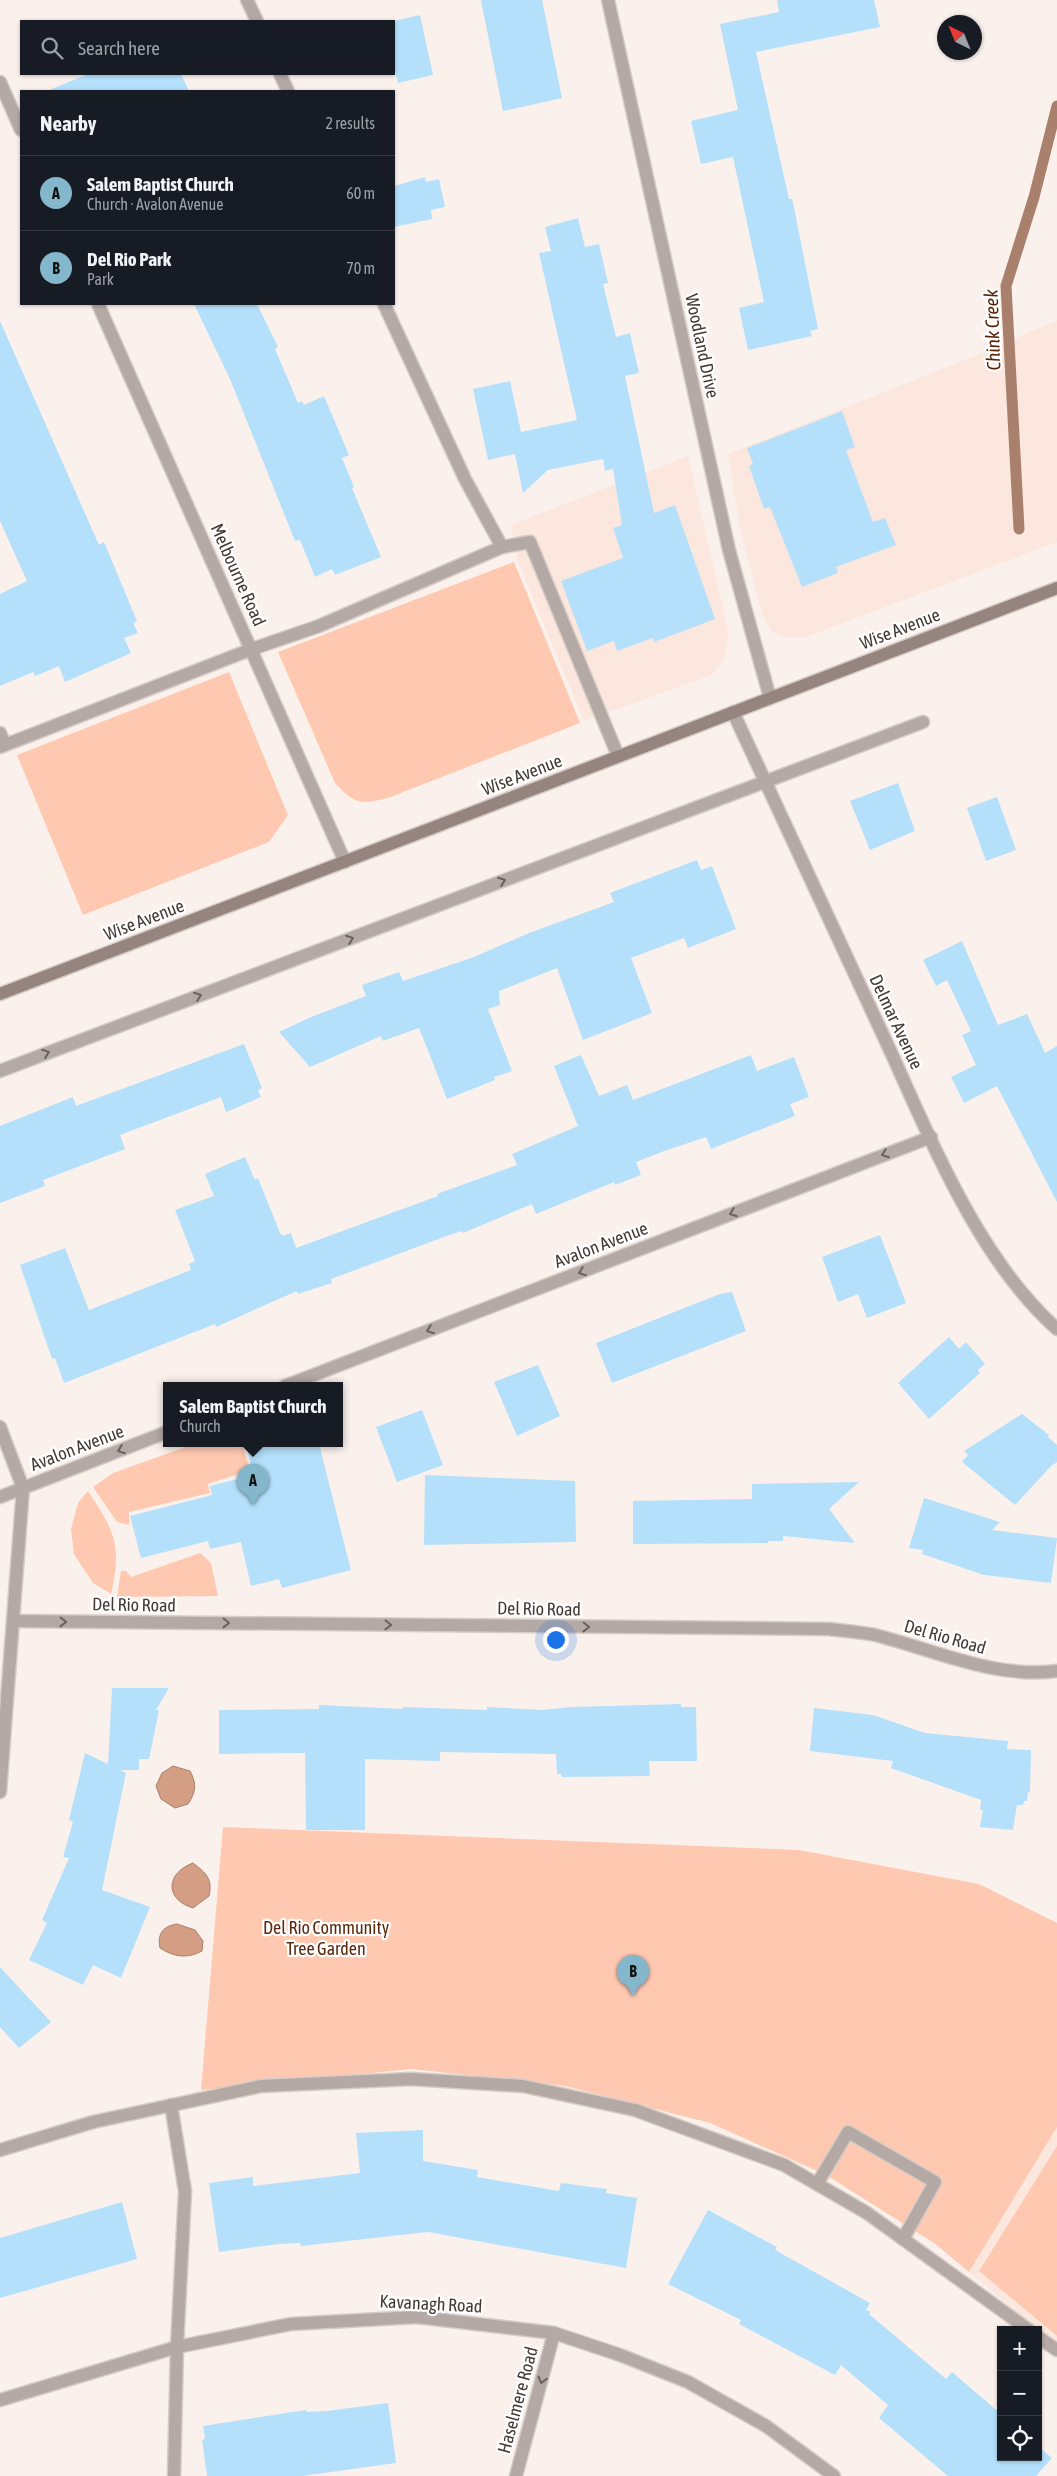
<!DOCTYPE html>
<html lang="en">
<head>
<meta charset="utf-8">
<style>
  body { margin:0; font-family:"Asap Condensed",sans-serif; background:#242831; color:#f1f3f6 }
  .controls { position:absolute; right:15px; bottom:15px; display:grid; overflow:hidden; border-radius:0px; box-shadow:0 1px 4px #0004 }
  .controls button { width:45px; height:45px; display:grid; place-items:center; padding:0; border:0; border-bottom:1px solid #363941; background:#171b24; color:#f1f3f6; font:25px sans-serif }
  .compass { position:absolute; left:937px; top:15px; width:45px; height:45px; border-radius:50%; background:#171b24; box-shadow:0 1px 4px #0004; rotate:317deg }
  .you { position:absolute; left:555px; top:1639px; width:18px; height:18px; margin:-12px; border:4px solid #fff; border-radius:50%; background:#1a73e8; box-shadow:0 0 0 8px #1a73e833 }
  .badge { display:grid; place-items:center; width:32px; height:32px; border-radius:50%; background:#85b7cc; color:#111; font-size:16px; font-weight:700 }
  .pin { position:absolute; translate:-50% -41px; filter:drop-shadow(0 1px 2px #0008) }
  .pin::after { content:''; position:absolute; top:26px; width:18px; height:15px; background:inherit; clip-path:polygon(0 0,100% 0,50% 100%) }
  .popup { position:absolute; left:163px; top:1382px; width:180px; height:65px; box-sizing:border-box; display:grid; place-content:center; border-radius:0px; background:#171b24; filter:drop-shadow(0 1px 4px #0005); font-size:16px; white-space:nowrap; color:#9ea1a6 }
  .popup b { font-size:19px; color:#f1f3f6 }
  .popup::after { content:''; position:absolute; left:50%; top:100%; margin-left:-10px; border:10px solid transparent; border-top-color:#171b24 }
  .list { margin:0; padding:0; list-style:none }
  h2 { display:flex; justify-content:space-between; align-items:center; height:65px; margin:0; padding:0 20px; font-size:21px }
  h2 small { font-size:16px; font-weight:400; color:#9ea1a6 }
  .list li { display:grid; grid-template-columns:32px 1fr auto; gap:15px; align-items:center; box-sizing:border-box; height:75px; padding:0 20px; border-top:1px solid #363941 }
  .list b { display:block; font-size:19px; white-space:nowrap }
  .list p { margin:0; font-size:16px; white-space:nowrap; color:#9ea1a6 }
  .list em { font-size:16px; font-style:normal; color:#9ea1a6 }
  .icon { flex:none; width:28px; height:28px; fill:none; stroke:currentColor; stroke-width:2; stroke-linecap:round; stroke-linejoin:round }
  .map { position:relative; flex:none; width:1057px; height:2476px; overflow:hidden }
  .search { position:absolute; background:#171b24; box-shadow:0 1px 4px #0004; left:20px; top:20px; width:375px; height:55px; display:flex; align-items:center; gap:12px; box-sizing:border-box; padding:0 18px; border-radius:0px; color:#9ea1a6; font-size:19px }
  .panel { position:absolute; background:#171b24; box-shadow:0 1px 4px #0004; left:20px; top:90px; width:375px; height:215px; border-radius:0px }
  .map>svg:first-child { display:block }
  .built { fill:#fce7de }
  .green { fill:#ffc9b1 }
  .water { fill:#d49e84; stroke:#a9806c }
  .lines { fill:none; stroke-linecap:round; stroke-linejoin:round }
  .stream { stroke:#a9806c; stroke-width:11 }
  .building { fill:#b4e0fb }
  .lane-casing { stroke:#d6ccc7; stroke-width:15 }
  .street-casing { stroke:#d6ccc7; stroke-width:15 }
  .secondary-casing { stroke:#d6ccc7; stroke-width:15 }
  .lane { stroke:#b4a9a4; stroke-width:12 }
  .street { stroke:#b4a9a4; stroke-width:12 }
  .secondary { stroke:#95857e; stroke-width:12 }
  .oneway { stroke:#6b615c }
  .labels { text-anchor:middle; stroke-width:4.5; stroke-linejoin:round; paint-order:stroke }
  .street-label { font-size:18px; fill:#443a35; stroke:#fff }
  .park-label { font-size:18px; fill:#5b280c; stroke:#fff }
  .water-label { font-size:19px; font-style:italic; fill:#552206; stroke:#fff }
</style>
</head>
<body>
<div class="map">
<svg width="1057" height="2476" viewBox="0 0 1057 2476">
  <rect width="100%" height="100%" fill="#fbf1ec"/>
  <!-- built -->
  <g class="built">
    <polygon points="1057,320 1057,542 806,637 788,638 772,632 762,614 739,523 728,454 985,352"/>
    <polygon points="688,456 729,635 724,660 712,675 584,721 517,560 511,525"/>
    <polygon points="1057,2127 1057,2346 969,2272"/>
  </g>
  <!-- green -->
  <g class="green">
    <path d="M514,562L580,723L388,798C361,805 354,804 335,783L278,652Z"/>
    <polygon points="229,672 288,815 269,842 83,915 17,755"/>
    <polygon points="194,1444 242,1444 250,1470 208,1484 210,1493 129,1512 129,1525 117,1522 93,1487 113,1473"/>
    <path d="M88,1491C115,1532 122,1545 111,1594L93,1583L74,1554L71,1529L78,1503Z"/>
    <polygon points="200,1553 211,1563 218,1596 117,1597 121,1571 126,1571 131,1577"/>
    <polygon points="223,1827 799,1850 979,1884 1057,1923 1057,2127 969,2272 934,2243 826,2175 710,2123 565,2086 412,2069 201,2090"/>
    <polygon points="1057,2146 1057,2336 979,2271"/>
  </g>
  <!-- water -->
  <g class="water">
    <path d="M173,1766L190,1771C197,1784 196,1792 188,1804L175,1808L161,1799L156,1786L162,1773Z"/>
    <path d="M193,1863C206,1873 213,1879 209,1896L193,1908C164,1899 166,1873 193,1863Z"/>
    <path d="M177,1924L195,1930L203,1941L202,1951C187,1959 174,1957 160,1948C157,1934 163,1926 177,1924Z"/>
  </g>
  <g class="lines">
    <!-- stream -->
    <polyline class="stream" points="1019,529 1006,286 1034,197 1057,106"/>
  </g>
  <!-- building -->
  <g class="building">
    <polygon points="481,0 542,0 562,98 503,111"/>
    <polygon points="777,0 874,0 880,27 756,52 789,199 792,199 794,207 818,329 810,331 812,336 748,350 739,308 764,302 733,157 701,164 691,121 738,110 720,24 779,12"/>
    <polygon points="420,15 433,75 398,83 394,65 394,21"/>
    <polygon points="88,74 181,74 189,91 47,91"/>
    <polygon points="425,177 426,182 439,179 445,207 431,210 432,219 394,227 394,186"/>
    <polygon points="578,218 585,247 599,244 608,283 603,284 616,337 630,333 639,373 625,376 654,513 675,505 715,619 654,642 653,638 617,651 614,641 587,651 561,581 623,558 613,528 622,525 613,469 605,471 603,459 548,470 523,493 515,454 488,460 473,389 510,381 521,432 577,420 539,253 551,251 545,227"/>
    <polygon points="194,304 257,304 278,347 275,349 298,403 302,401 304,405 324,396 349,455 342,458 354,487 352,488 381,557 335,575 332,569 315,577 300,540 295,541 230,379"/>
    <polygon points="0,321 99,545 104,542 137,621 133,623 138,633 124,638 131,653 65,682 59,666 35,676 33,672 0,686 0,594 27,581 0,521"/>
    <polygon points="842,411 855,447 846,450 873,522 885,518 896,545 836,567 838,573 802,587 770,507 764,509 749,466 753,464 747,448"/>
    <polygon points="898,783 915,831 870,850 850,801"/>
    <polygon points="997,797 1016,850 986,861 967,808"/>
    <polygon points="697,860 701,870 712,866 736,929 688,948 684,938 631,958 652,1013 583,1040 557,968 499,991 500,1005 488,1009 512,1071 494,1077 495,1080 447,1099 419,1028 383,1041 381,1036 310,1067 279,1032 311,1017 366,996 362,985 399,972 403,981 474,957 529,933 614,902 610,893"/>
    <polygon points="962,941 998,1025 1027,1014 1045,1053 1057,1046 1057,1202 997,1086 964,1103 951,1077 976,1065 962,1035 971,1031 947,980 936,986 923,960"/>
    <polygon points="244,1044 262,1088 258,1090 261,1097 226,1112 221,1097 120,1135 125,1149 43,1180 45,1186 0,1203 0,1126 73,1097 76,1106"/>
    <polygon points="581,1055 599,1096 627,1085 633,1100 751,1055 757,1071 794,1057 809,1097 790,1104 795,1116 726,1143 711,1149 706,1137 664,1151 636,1162 641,1175 615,1185 614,1182 536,1214 532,1204 463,1233 462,1231 452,1234 331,1279 332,1283 298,1294 297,1291 216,1327 215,1324 64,1383 55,1358 52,1359 20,1265 65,1248 89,1310 191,1270 189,1264 195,1261 175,1210 214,1196 205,1174 245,1157 255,1180 258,1178 280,1233 283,1236 291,1233 296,1248 438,1196 437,1194 517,1165 512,1154 578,1126 554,1066"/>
    <polygon points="880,1235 906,1303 867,1318 858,1294 838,1302 822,1257"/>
    <polygon points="732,1292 746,1331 612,1383 596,1343 720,1294"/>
    <polygon points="949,1337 959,1349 966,1342 985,1364 978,1370 980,1373 929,1419 898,1383"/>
    <polygon points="538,1365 560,1416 517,1436 494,1382"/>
    <polygon points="422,1410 443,1465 397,1482 376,1427"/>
    <polygon points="1022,1414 1049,1435 1048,1437 1057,1445 1057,1462 1051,1466 1015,1505 962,1462 968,1455 964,1451"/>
    <polygon points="246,1444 319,1444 351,1570 282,1588 279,1579 251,1586 241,1542 210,1549 208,1541 141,1558 130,1516 212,1495 210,1486 253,1475"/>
    <polygon points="425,1475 575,1481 576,1542 424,1545"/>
    <polygon points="859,1482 829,1509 855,1543 783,1536 783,1541 768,1541 768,1543 633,1544 633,1501 752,1499 752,1484"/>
    <polygon points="924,1498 1000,1522 992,1530 1057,1538 1051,1583 984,1575 922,1554 923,1550 909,1548"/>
    <polygon points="112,1688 169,1688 156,1710 159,1710 149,1759 139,1759 139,1770 120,1770 126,1773 102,1890 150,1907 121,1978 93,1965 83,1985 29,1960 47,1923 42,1920 69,1858 63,1857 73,1822 69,1820 85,1753 108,1764"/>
    <polygon points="681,1704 681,1707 696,1707 697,1761 649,1761 650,1776 562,1777 561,1774 557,1774 556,1754 440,1752 440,1761 365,1759 365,1830 306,1830 305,1753 219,1754 219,1710 319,1709 319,1705 403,1709 403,1707 487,1710 487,1707 542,1710 571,1707"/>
    <polygon points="814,1708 873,1715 925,1733 1008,1741 1007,1749 1031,1750 1030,1792 1028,1792 1027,1801 1024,1801 1023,1805 1017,1805 1013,1830 980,1827 983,1810 980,1810 981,1800 891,1768 893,1761 810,1751"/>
    <polygon points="0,1967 51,2022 19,2048 0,2027"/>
    <polygon points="423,2130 423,2161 478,2170 477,2177 559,2191 561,2183 607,2189 606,2193 637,2198 626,2268 428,2232 301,2246 300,2243 279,2244 219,2252 209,2183 253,2177 253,2186 360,2173 356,2133"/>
    <polygon points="122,2202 137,2259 0,2298 0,2238"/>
    <polygon points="708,2210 777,2247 775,2250 870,2303 866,2310 871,2312 869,2314 946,2379 952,2372 1001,2414 1001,2457 1038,2457 1038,2446 1052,2458 1036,2476 948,2476 879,2418 888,2405 841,2365 835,2375 739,2324 741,2320 668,2284"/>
    <polygon points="388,2403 396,2463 302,2476 207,2476 202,2440 205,2439 203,2426 306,2410 307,2412 327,2411"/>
  </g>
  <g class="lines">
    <defs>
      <g id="lane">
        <polyline points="247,0 257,21"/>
        <polyline points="280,74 288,91"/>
        <polyline points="384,304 465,479 502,547"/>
        <polyline points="0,733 5,745"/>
        <polyline points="0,747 252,649 319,626 502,547 530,542 618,756"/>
        <polyline points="171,2105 185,2191 177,2347 174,2476"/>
        <polyline points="0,2150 93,2122 261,2086 411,2079 523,2086 635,2110 784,2165 867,2213 1029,2330"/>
        <polyline points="817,2184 848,2132 935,2182 903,2239"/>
        <polyline points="1038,2337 1057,2350"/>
      </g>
      <g id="street">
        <polyline points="608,0 729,550 770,698"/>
        <polyline points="0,82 21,130"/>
        <polyline points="98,304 345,862"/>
        <path d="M733,712C783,820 833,928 883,1035C929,1134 975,1256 1057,1329"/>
        <polyline points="0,1071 923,722"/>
        <polyline points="285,1386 931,1137"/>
        <polyline points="0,1427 23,1488 0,1792"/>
        <polyline points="0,1497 167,1432"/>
        <path d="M14,1621L829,1629C844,1631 860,1632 875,1635C935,1650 994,1679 1057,1671"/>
        <polyline points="0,2400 177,2347 291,2324 417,2317 554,2333 620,2355 688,2382 766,2426 834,2476"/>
        <polyline points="516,2476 554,2333"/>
      </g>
      <polyline id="secondary" points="0,994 1057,588"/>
    </defs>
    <!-- lane casing -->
    <use href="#lane" class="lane-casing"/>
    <!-- street casing -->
    <use href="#street" class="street-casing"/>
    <!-- secondary casing -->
    <use href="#secondary" class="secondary-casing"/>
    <!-- lane -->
    <use href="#lane" class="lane"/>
    <!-- street -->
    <use href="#street" class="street"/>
    <!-- secondary -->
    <use href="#secondary" class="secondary"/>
  </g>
  <!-- one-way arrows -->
  <defs><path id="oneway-chevron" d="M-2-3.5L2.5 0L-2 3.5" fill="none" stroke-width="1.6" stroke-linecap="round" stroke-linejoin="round" transform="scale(1.25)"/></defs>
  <g class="oneway">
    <use href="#oneway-chevron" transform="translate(502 881) rotate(-21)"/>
    <use href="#oneway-chevron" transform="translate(350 939) rotate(-21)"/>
    <use href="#oneway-chevron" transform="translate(198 996) rotate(-21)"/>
    <use href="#oneway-chevron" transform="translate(46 1053) rotate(-21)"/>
    <use href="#oneway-chevron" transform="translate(885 1154) rotate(159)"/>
    <use href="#oneway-chevron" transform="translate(733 1213) rotate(159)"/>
    <use href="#oneway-chevron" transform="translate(582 1272) rotate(159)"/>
    <use href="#oneway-chevron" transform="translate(430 1330) rotate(159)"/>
    <use href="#oneway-chevron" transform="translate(121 1450) rotate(159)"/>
    <use href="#oneway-chevron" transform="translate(63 1622) rotate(1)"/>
    <use href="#oneway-chevron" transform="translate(226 1623) rotate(1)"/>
    <use href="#oneway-chevron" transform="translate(388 1625) rotate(1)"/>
    <use href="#oneway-chevron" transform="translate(586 1627) rotate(1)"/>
    <use href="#oneway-chevron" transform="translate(542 2380) rotate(105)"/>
  </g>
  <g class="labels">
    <!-- street labels -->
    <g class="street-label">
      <text transform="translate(702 346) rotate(78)" y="6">Woodland Drive</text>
      <text transform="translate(238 575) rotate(66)" y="6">Melbourne Road</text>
      <text transform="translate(900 629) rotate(-21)" y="6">Wise Avenue</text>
      <text transform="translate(522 775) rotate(-21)" y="6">Wise Avenue</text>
      <text transform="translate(144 920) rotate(-21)" y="6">Wise Avenue</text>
      <text transform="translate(896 1022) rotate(65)" y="6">Delmar Avenue</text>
      <text transform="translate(601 1245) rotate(-21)" y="6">Avalon Avenue</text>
      <text transform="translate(77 1448) rotate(-21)" y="6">Avalon Avenue</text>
      <text transform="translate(134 1605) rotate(1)" y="6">Del Rio Road</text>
      <text transform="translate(539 1609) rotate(1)" y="6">Del Rio Road</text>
      <text transform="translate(945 1637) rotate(16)" y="6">Del Rio Road</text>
      <text transform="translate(431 2304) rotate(3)" y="6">Kavanagh Road</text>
      <text transform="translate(518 2400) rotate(-75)" y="6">Haselmere Road</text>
    </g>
    <!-- park labels -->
    <g class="park-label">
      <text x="326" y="1934">Del Rio Community<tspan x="326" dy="21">Tree Garden</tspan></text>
    </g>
    <!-- water labels -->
    <g class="water-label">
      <text transform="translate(992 330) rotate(-92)" y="7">Chink Creek</text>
    </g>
  </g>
</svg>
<div class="controls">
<button>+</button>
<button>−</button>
<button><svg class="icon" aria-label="locate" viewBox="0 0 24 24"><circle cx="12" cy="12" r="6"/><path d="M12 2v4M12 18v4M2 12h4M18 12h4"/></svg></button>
</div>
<svg class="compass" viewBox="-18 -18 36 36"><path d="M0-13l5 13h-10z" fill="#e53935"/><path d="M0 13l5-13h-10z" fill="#9ea1a6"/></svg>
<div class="you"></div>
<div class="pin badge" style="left:253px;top:1505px">A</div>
<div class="popup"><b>Salem Baptist Church</b>Church</div>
<div class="pin badge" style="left:633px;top:1996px">B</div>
<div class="search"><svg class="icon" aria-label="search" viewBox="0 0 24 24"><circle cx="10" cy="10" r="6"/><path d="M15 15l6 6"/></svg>Search here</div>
<section class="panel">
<h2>Nearby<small>2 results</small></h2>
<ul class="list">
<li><span class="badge">A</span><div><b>Salem Baptist Church</b><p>Church · Avalon Avenue</p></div><em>60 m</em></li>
<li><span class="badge">B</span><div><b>Del Rio Park</b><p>Park</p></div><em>70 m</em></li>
</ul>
</section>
</div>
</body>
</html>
